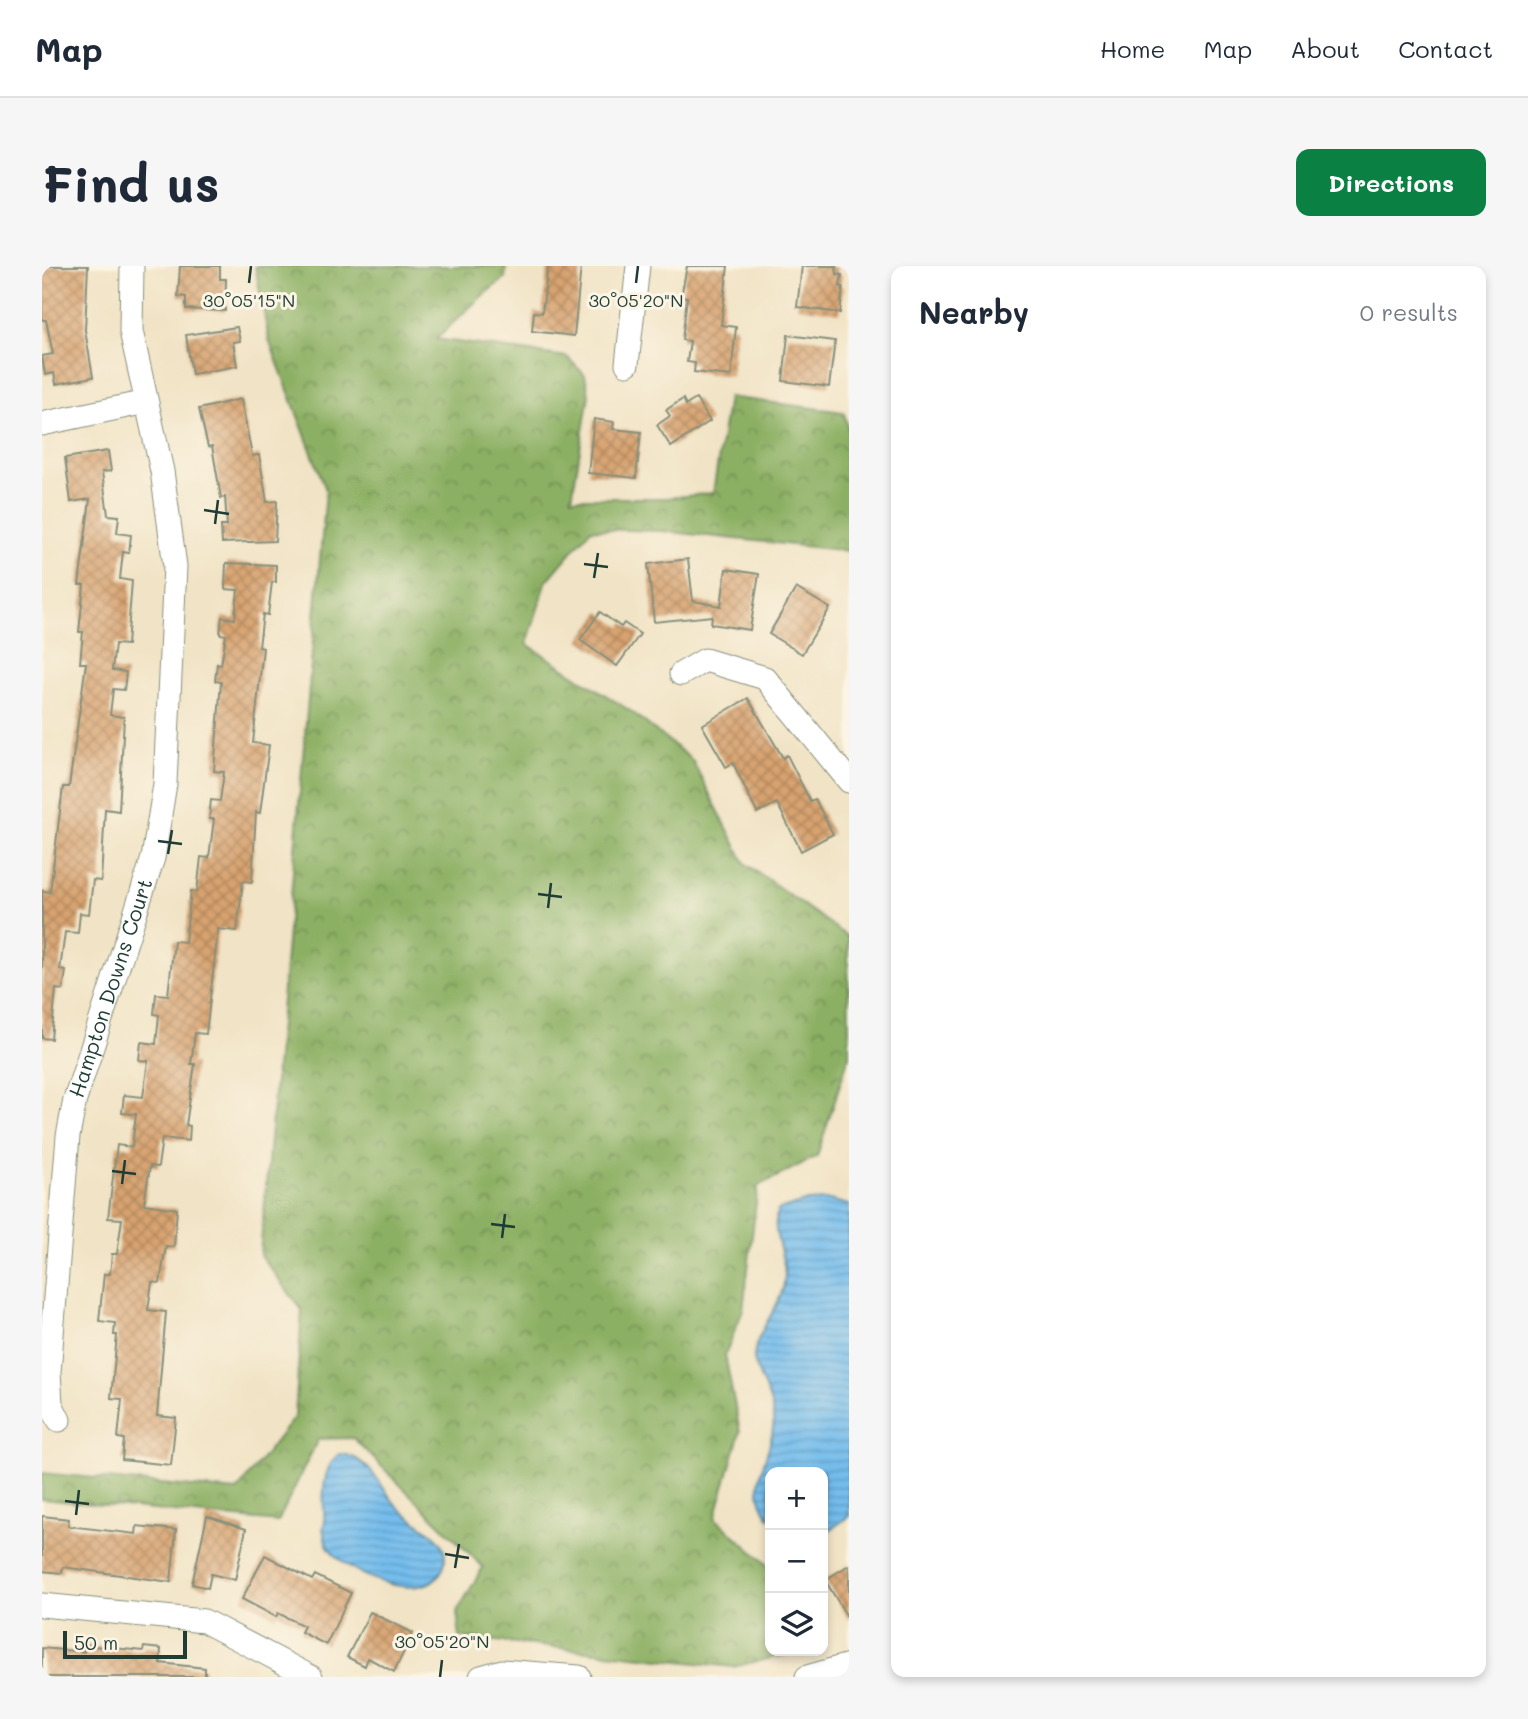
<!DOCTYPE html>
<html lang="en">
<head>
<meta charset="utf-8">
<style>
  body { margin:0; font-family:Mali,sans-serif; background:#f6f6f7; color:#1f2937 }
  .controls { position:absolute; right:21px; bottom:21px; display:grid; overflow:hidden; border-radius:14px; box-shadow:0 4px 10px #0003 }
  .controls button { width:63px; height:63px; display:grid; place-items:center; padding:0; border:0; border-bottom:2px solid #e0e1e3; background:#fff; color:#1f2937; font:35px sans-serif }
  .scale { position:absolute; left:21px; bottom:18px; width:124px; box-sizing:border-box; padding-left:7px; border:4px solid #1f3d34; border-top:0; font-size:19px; line-height:24px; white-space:nowrap; color:#1f3d34; -webkit-text-stroke:5px #fcf5e5; paint-order:stroke }
  .list { margin:0; padding:0; list-style:none }
  h2 { display:flex; justify-content:space-between; align-items:center; height:91px; margin:0; padding:0 28px; font-size:30px }
  h2 small { font-size:23px; font-weight:400; color:#747a83 }
  .icon { flex:none; width:38px; height:38px; fill:none; stroke:currentColor; stroke-width:2; stroke-linecap:round; stroke-linejoin:round }
  .map { position:relative; flex:none; width:807px; height:1411px; overflow:hidden; border-radius:14px }
  header { display:flex; align-items:center; gap:42px; box-sizing:border-box; height:98px; padding:0 35px; background:#fff; border-bottom:2px solid #e0e1e3 }
  header strong { font-size:33px }
  nav { display:flex; gap:38px; margin-inline-start:auto; font-size:24px }
  .intro { display:flex; align-items:center; justify-content:space-between; box-sizing:border-box; height:168px; padding:0 42px }
  h1 { margin:0; font-size:49px }
  .button { padding:18px 32px; border-radius:14px; background:#0b8043; color:#fff; font-size:24px; font-weight:700 }
  main { display:flex; gap:42px; padding:0 42px }
  aside { flex:1; background:#fff; border-radius:14px; box-shadow:0 4px 10px #0003 }
  .map>svg:first-child { display:block }
  .forest { fill:url(#forest-crowns); stroke:#56764c; stroke-width:2 }
  .water { fill:url(#water-rules); stroke:#4a7d90; stroke-width:2 }
  .building { fill:url(#building-cross-hatch) }
  .lines { fill:none; stroke-linecap:round; stroke-linejoin:round }
  .minor-casing { stroke:#88907c; stroke-width:25 }
  .minor { stroke:#fff; stroke-width:23 }
  .ticks { fill:none; stroke:#1f3d34; stroke-width:2.5 }
  .labels { text-anchor:middle; stroke-width:6; stroke-linejoin:round; paint-order:stroke }
  .street-label { font-size:21px; fill:#1f3d34; stroke:#fcf5e5 }
  .ticks-label { font-size:18px; text-anchor:middle; fill:#1f3d34; stroke:#fcf5e5; stroke-width:6; stroke-linejoin:round; paint-order:stroke }
</style>
</head>
<body>
<header>
<strong>Map</strong>
<nav><a>Home</a><a>Map</a><a>About</a><a>Contact</a></nav>
</header>
<div class="intro"><h1>Find us</h1><a class="button">Directions</a></div>
<main>
<div class="map">
<svg width="807" height="1411" viewBox="0 0 807 1411">
  <defs>
    <pattern id="forest-crowns" width="20" height="18" patternUnits="userSpaceOnUse" patternTransform="scale(1.75)"><rect width="20" height="18" fill="#8cb064"/><path d="M2 6a3 3 0 1 1 6 0M12 15a3 3 0 1 1 6 0" fill="none" stroke="#729053"/></pattern>
    <pattern id="water-rules" width="6" height="5" patternUnits="userSpaceOnUse" patternTransform="scale(1.75)"><rect width="6" height="5" fill="#75bded"/><path d="M0 2.5h6" fill="none" stroke="#5f9bc1"/></pattern>
    <pattern id="building-cross-hatch" width="8" height="8" patternUnits="userSpaceOnUse" patternTransform="scale(1.75)"><rect width="8" height="8" fill="#d8a370"/><path d="M0 0l8 8M0 8l8-8" fill="none" stroke="#af865d"/></pattern>
  </defs>
  <rect width="100%" height="100%" fill="#fcf5e5"/>
  <filter id="ink" filterUnits="userSpaceOnUse"><feTurbulence type="fractalNoise" baseFrequency=".0143" numOctaves="2"/><feDisplacementMap in="SourceGraphic" scale="14" xChannelSelector="R" yChannelSelector="G"/><feConvolveMatrix kernelMatrix="1 2 1 2 8 2 1 2 1" color-interpolation-filters="sRGB"/></filter>
  <filter id="wash" filterUnits="userSpaceOnUse"><feTurbulence type="fractalNoise" baseFrequency=".00686" numOctaves="4" result="noise"/><feDisplacementMap in="SourceGraphic" scale="28" xChannelSelector="R" yChannelSelector="G"/><feGaussianBlur stdDeviation="1.57" result="paint"/><feColorMatrix in="noise" values="0 0 0 0 0 0 0 0 0 0 0 0 0 0 0 0 0 1.4 0 .05"/><feComposite in="paint" operator="in"/></filter>
  <g filter="url(#wash)">
    <rect width="100%" height="100%" fill="#f1e3c5"/>
    <!-- forest -->
    <polygon class="forest" points="213,0 464,0 463,12 440,30 394,73 525,91 543,109 547,129 530,232 625,232 671,227 686,131 802,146 807,168 807,285 619,265 549,263 504,316 485,378 590,446 650,494 703,597 806,671 807,790 775,890 716,920 701,1044 683,1089 698,1166 673,1252 728,1301 728,1385 753,1385 752,1387 691,1401 418,1371 415,1346 441,1301 311,1172 276,1173 236,1256 0,1233 0,1207 195,1225 253,1150 260,1044 218,989 284,224 227,74"/>
    <!-- water -->
    <g class="water">
      <path d="M787,934L807,939V1250L781,1269V1206H728V1252C703,1219 727,1197 731,1162C735,1133 711,1106 712,1091C714,1064 738,1043 742,1017C747,992 727,969 736,944L766,935Z"/>
      <path d="M297,1188C323,1188 336,1216 351,1235C362,1251 390,1263 399,1277C403,1285 405,1293 401,1302C383,1343 305,1308 287,1282C283,1277 282,1267 281,1261L283,1257C281,1235 278,1204 297,1188Z"/>
    </g>
    <g id="blocks">
      <!-- building -->
      <g class="building">
        <polygon points="0,0 46,0 43,64 51,111 14,118 12,107 3,109 0,90 11,88 4,54 0,54"/>
        <polygon points="138,0 178,0 178,13 184,13 183,45 144,43 144,31 136,30"/>
        <polygon points="506,0 539,0 532,70 490,65 492,46 500,47"/>
        <polygon points="645,0 686,0 679,59 694,61 689,110 652,106 653,97 645,96 648,75 640,74 645,31 639,31"/>
        <polygon points="760,0 794,0 795,8 800,9 798,20 801,21 798,47 755,41"/>
        <polygon points="195,61 198,75 191,76 195,100 150,108 144,69"/>
        <polygon points="746,69 793,75 787,121 741,115"/>
        <polygon points="199,133 210,190 217,189 225,236 235,235 233,275 180,277 179,260 185,260 183,231 179,232 170,180 166,181 157,143"/>
        <polygon points="641,133 644,139 654,133 668,155 629,181 615,159 628,150 624,144"/>
        <polygon points="552,153 572,156 571,163 599,166 594,212 546,207"/>
        <polygon points="66,185 69,205 60,206 66,249 77,250 75,267 89,269 87,287 81,286 78,313 90,315 85,379 73,378 70,404 84,406 82,424 71,423 68,449 82,451 77,545 63,543 59,615 51,614 47,648 38,647 36,667 23,666 18,704 24,705 21,724 14,723 9,773 0,772 0,625 8,626 21,521 27,521 44,397 38,397 41,366 37,366 42,319 37,319 48,233 29,236 23,192"/>
        <polygon points="646,293 651,335 679,340 684,303 717,308 708,364 669,358 670,350 612,356 606,298"/>
        <polygon points="184,297 234,299 234,316 230,316 226,349 221,348 217,381 221,382 211,477 227,479 218,547 214,546 210,616 201,615 195,665 176,663 164,768 153,767 149,798 153,798 144,859 148,860 147,875 120,872 116,901 108,900 102,938 135,943 132,981 124,980 118,1017 110,1016 106,1044 124,1046 115,1150 134,1152 129,1199 80,1194 82,1173 76,1172 80,1133 69,1132 75,1069 72,1069 73,1057 57,1055 62,1008 68,1008 70,988 75,988 80,953 66,952 75,879 90,881 94,848 80,847 82,829 101,831 106,795 97,794 99,776 114,778 117,749 112,748 114,728 126,729 132,675 143,676 149,625 155,626 159,591 167,592 172,553 167,553 169,534 178,535 182,506 172,505 179,416 173,415 175,398 179,399 184,369 178,368 180,351 193,353 196,324 183,323"/>
        <polygon points="754,322 788,342 760,388 727,368"/>
        <polygon points="558,346 579,361 582,357 598,368 575,400 538,374"/>
        <polygon points="706,432 741,492 745,489 768,535 773,533 791,568 759,585 735,537 715,547 691,497 684,501 660,459"/>
        <polygon points="0,1250 27,1253 26,1260 94,1268 95,1260 134,1264 129,1316 21,1301 20,1307 0,1305"/>
        <polygon points="165,1250 204,1263 193,1314 169,1308 166,1322 150,1318"/>
        <polygon points="223,1289 270,1314 273,1309 309,1327 284,1379 259,1366 262,1360 236,1347 234,1351 200,1333"/>
        <polygon points="807,1299 807,1354 783,1314"/>
        <polygon points="328,1346 371,1367 352,1406 326,1392 323,1400 305,1391"/>
        <polygon points="42,1379 101,1385 102,1381 119,1383 118,1397 163,1402 163,1411 0,1411 0,1382 42,1386"/>
      </g>
    </g>
  </g>
  <g filter="url(#ink)">
    <use href="#blocks" fill-opacity="0" stroke="#88907c" stroke-width="2"/>
    <g class="lines">
      <defs>
        <g id="minor">
          <polyline points="585,98 596,0"/>
          <polyline points="0,158 104,136"/>
          <polyline points="639,408 663,394 723,412 807,515"/>
          <path id="s1" d="M17,1154L9,1138L7,1106L26,870L33,834L111,592L123,518L133,300L120,205L89,65L90,0"/>
          <polyline points="0,1339 162,1355 269,1411"/>
          <polyline points="439,1411 460,1405 537,1411"/>
          <polyline points="765,1411 807,1399"/>
        </g>
      </defs>
      <!-- minor casing -->
      <use href="#minor" class="minor-casing"/>
      <!-- minor -->
      <use href="#minor" class="minor"/>
    </g>
  </g>
  <!-- ticks -->
  <path class="ticks" d="M207,17L209,0M594,17L596,0M162,244L187,248M173,258L176,234M542,298L566,301M552,312L556,287M116,575L140,578M126,588L130,564M496,628L520,631M506,642L509,617M70,905L94,908M80,918L83,894M449,958L473,961M460,972L463,948M23,1235L47,1238M34,1249L37,1224M403,1288L427,1292M413,1302L417,1278M398,1411L400,1394"/>
  <g class="labels">
    <!-- street labels -->
    <g class="street-label">
      <text dy="7" stroke="none"><textPath href="#s1" startOffset="441">Hampton Downs Court</textPath></text>
    </g>
  </g>
  <g class="ticks-label">
    <text x="207" y="41">30°05'15"N</text>
    <text x="594" y="41">30°05'20"N</text>
    <text x="400" y="1382">30°05'20"N</text>
  </g>
</svg>
<div class="controls">
<button>+</button>
<button>−</button>
<button><svg class="icon" aria-label="layers" viewBox="0 0 24 24"><path d="M12 4l9 5-9 5-9-5zM3 14l9 5 9-5"/></svg></button>
</div>
<div class="scale">50 m</div>
</div>
<aside>
<h2>Nearby<small>0 results</small></h2>
<ul class="list">
</ul>
</aside>
</main>
</body>
</html>
